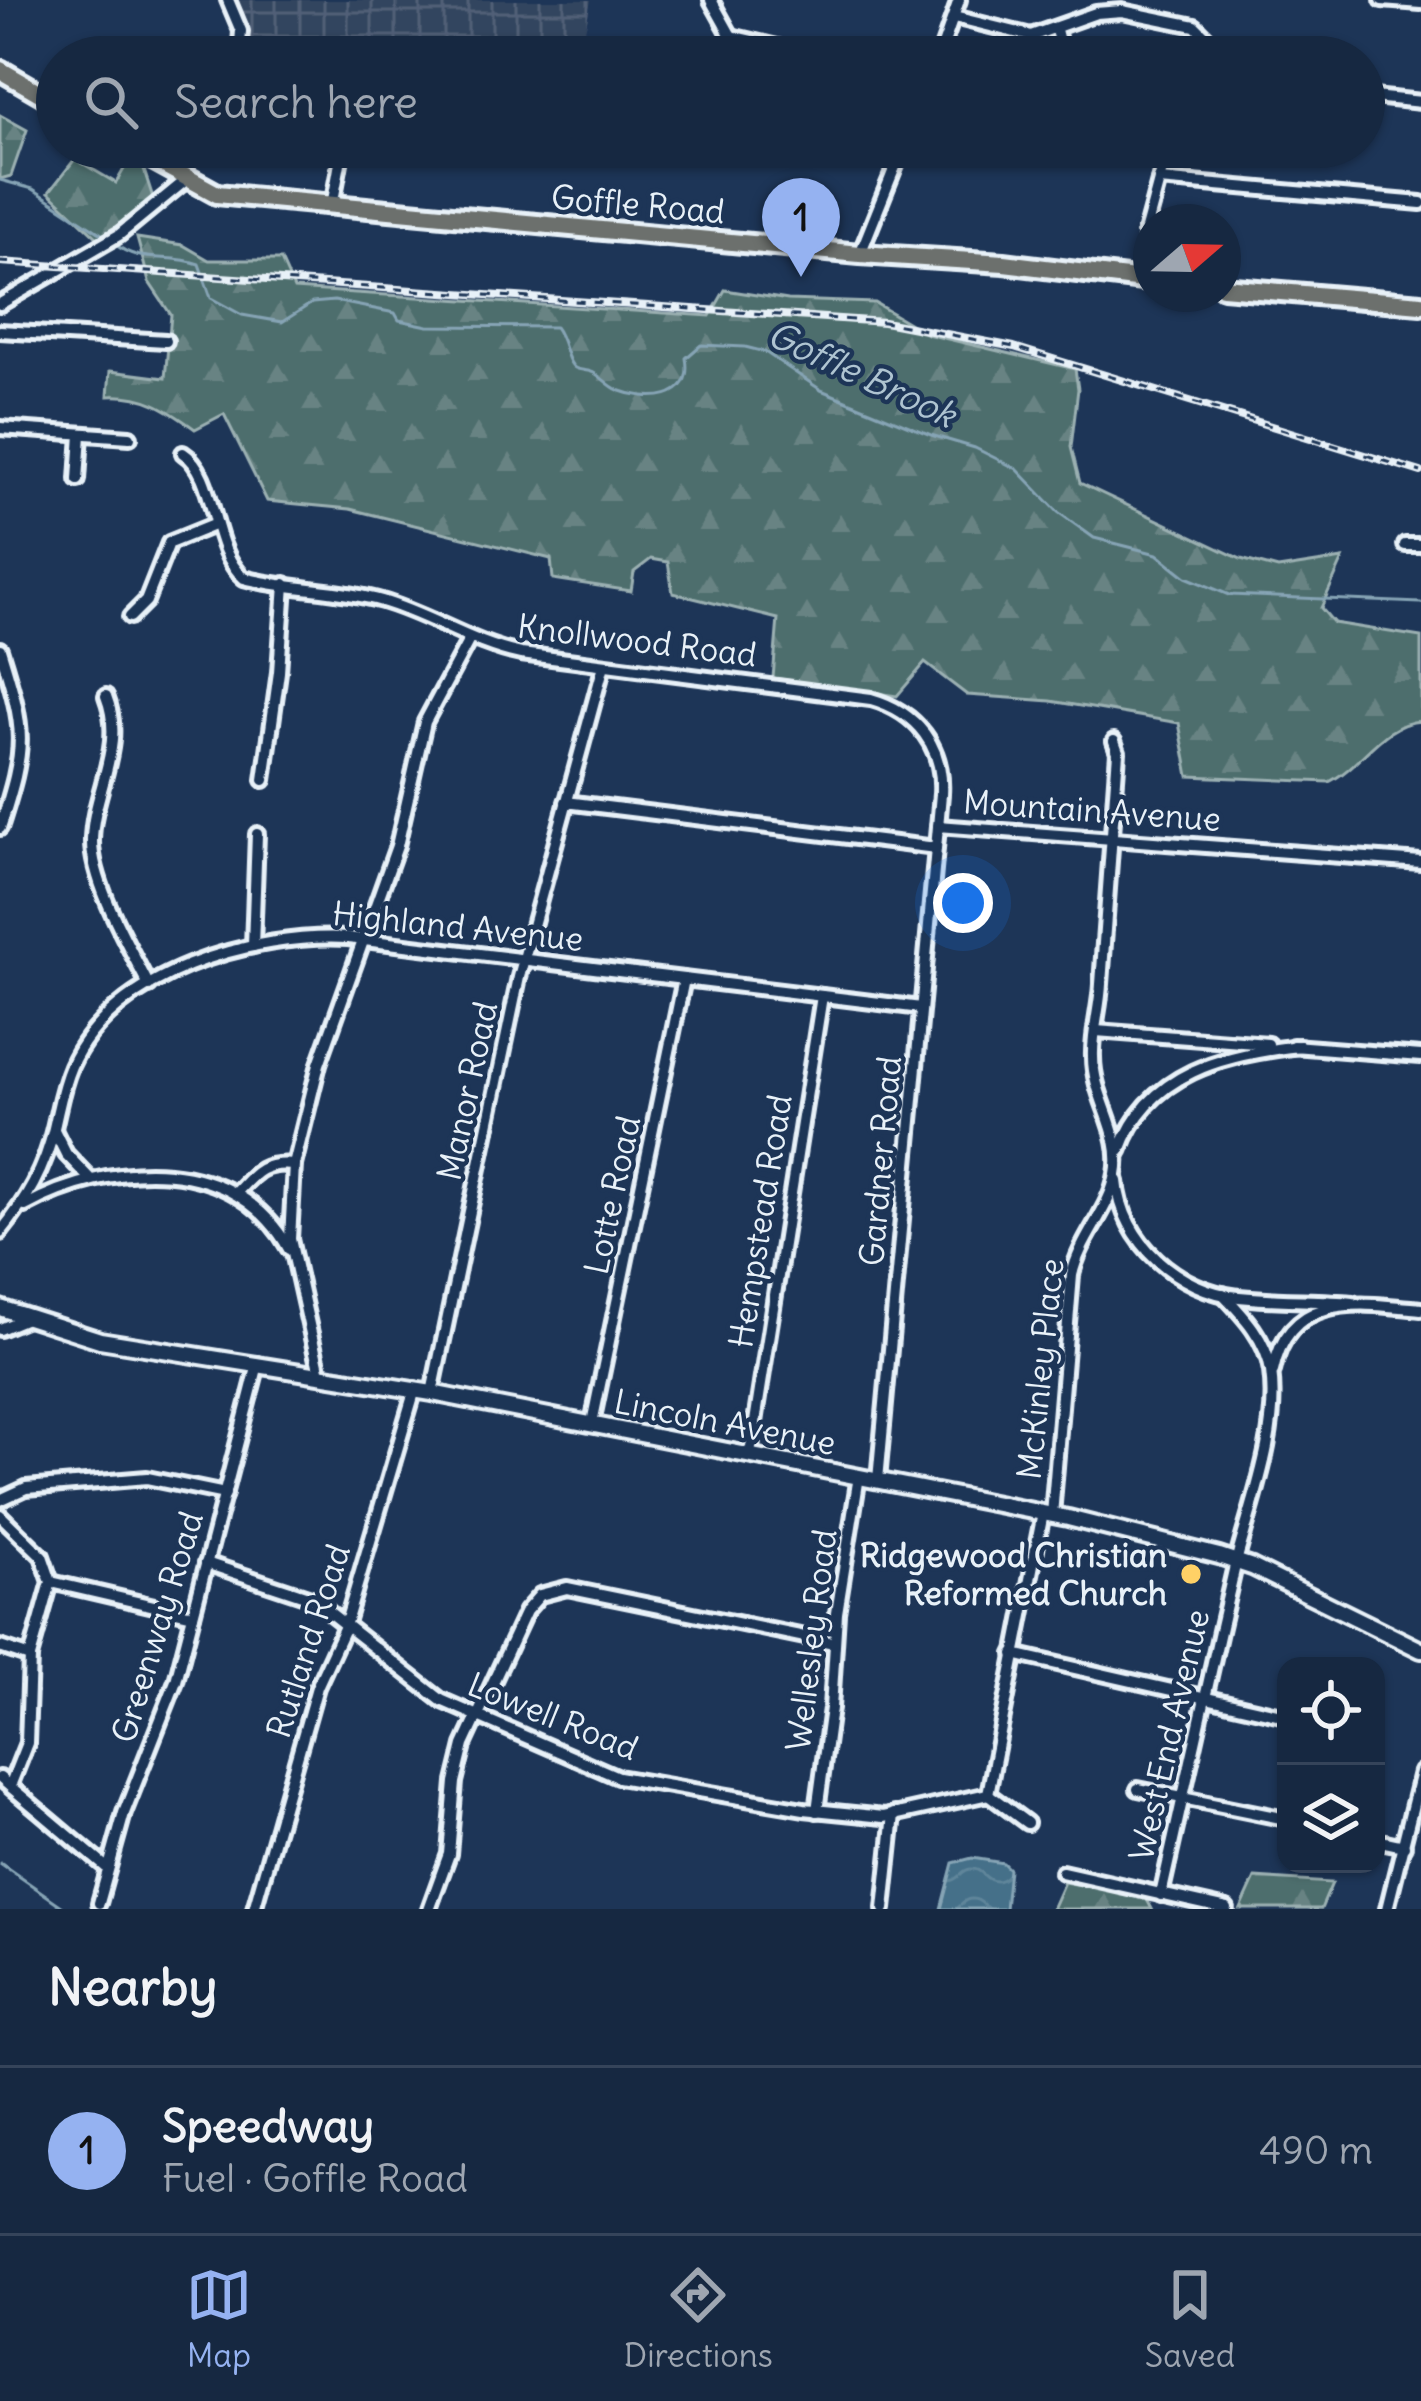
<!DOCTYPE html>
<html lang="en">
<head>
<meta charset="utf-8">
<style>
  body { margin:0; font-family:Delius,sans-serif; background:#1f3048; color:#f1f3f6 }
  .controls { position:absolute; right:36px; bottom:36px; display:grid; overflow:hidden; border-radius:24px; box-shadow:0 3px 9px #0004 }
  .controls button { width:108px; height:108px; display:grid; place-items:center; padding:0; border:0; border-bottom:3px solid #35445a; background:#162841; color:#f1f3f6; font:60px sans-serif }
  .compass { position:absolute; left:1133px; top:204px; width:108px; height:108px; border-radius:50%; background:#162841; box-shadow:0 3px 9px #0004; rotate:70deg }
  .you { position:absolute; left:963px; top:903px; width:42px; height:42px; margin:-30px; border:9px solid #fff; border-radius:50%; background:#1a73e8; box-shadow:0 0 0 18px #1a73e833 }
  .badge { display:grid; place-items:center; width:78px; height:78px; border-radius:50%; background:#95b2f1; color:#111; font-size:39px; font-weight:700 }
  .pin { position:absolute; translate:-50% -99px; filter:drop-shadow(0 3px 6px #0008) }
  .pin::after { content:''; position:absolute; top:63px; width:42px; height:36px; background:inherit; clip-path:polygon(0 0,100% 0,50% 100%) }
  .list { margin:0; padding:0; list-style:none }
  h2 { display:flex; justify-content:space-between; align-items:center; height:156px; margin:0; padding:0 48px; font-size:51px }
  h2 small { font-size:39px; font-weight:400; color:#9ea6b1 }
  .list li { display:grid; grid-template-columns:78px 1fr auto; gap:36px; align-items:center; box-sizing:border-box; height:168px; padding:0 48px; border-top:3px solid #35445a }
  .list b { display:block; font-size:45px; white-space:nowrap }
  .list p { margin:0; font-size:39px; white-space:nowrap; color:#9ea6b1 }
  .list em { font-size:39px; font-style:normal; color:#9ea6b1 }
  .icon { flex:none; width:66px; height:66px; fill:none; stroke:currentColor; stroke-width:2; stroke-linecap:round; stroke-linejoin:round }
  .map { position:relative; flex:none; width:1421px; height:1909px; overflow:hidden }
  .search { position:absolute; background:#162841; box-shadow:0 3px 9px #0004; left:36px; right:36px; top:36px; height:132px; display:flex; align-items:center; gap:30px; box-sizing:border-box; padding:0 42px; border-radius:66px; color:#9ea6b1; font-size:45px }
  .sheet { height:324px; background:#162841 }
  nav { display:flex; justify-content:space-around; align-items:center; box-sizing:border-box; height:168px; border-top:3px solid #35445a; background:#162841; font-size:33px; color:#9ea6b1 }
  nav a { display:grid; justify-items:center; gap:6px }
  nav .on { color:#95b2f1 }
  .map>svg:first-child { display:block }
  .industrial { fill:url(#industrial-grid) }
  .forest { fill:url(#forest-firs); stroke:#9bb0b2; stroke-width:3 }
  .water { fill:url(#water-waves); stroke:#86a4b5; stroke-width:3 }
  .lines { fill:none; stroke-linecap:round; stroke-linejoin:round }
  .stream { stroke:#86a4b5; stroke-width:3 }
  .street-casing { stroke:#e8f1f8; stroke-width:20 }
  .secondary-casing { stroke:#e8f1f8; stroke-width:22 }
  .primary-casing { stroke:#e8f1f8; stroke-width:26 }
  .street { stroke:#1d3557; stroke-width:10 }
  .secondary { stroke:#1d3557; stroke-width:14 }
  .primary { stroke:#6c706d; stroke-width:16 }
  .rail-casing { stroke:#e8f1f8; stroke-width:8 }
  .rail { stroke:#1d3557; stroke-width:3; stroke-dasharray:9; stroke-linecap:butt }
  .poi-dot { fill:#ffd166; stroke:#1d3557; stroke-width:4.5 }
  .labels { text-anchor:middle; stroke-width:9; stroke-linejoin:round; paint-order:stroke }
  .street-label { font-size:33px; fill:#e8f1f8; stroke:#1d3557 }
  .poi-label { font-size:33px; font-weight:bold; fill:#e8f1f8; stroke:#1d3557; text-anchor:end }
  .water-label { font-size:36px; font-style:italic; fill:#afc4d1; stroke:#1d3557 }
</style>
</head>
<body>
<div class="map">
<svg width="1421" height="1909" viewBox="0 0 1421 1909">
  <defs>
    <pattern id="industrial-grid" width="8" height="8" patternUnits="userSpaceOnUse" patternTransform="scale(3)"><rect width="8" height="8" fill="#33445f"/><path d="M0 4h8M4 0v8" fill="none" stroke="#515f77"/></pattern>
    <pattern id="forest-firs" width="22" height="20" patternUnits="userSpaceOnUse" patternTransform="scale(3)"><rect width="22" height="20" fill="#4e6e6d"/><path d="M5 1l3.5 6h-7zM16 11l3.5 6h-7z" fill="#688383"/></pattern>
    <pattern id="water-waves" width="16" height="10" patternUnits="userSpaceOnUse" patternTransform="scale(3)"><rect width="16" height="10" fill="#447089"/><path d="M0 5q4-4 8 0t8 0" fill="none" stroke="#5f859a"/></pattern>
  </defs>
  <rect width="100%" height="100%" fill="#1d3557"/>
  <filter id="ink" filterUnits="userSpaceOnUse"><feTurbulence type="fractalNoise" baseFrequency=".00833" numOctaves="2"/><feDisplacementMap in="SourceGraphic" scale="24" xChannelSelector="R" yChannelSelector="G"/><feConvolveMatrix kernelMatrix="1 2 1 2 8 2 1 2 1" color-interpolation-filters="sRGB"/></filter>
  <g filter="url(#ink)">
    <!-- industrial -->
    <polygon class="industrial" points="237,0 591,0 580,57 246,57 251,29"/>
    <!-- forest -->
    <g class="forest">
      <polygon points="0,115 27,130 11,176 0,179"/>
      <polygon points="131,157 144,170 154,201 98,238 49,192 75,159 116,183"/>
      <path d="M137,238L183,245L209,260H281L294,289L710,316L725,290L788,300L875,303L927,334L1075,369L1078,389L1071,447L1080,483L1241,559L1278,569L1343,559L1321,608L1334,623L1421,637V721C1382,723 1362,766 1329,782L1189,776L1179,723L1051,701L967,695L925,663L897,696L773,678L778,619L673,593L668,562L651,559L634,572L631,591L553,579L551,559L350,509L267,501L224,414L195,429C166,408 145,394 108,396L110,371L165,378L171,315L149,282Z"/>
      <polygon points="1255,1878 1332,1883 1321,1909 1241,1909"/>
      <polygon points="1064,1882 1145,1896 1152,1909 1052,1909"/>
    </g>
    <!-- water -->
    <polygon class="water" points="972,1858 1003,1863 1009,1869 1005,1909 941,1909 953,1863"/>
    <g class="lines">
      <!-- stream -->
      <g class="stream">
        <polyline points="0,180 33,189 108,238"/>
        <path d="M115,244C139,265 170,253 199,264L211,298L242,315L282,322L312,303L334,301L395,313L399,320L428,326L555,327C565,339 566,363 575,368C581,371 589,370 594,373C603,378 609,386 618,390C649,402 694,401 686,358L701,345L745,347L765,352L821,390L931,435L975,448L1017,469L1058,512L1094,538L1157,554L1186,577L1229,595L1421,603"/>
        <polyline points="0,1863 66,1909"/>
      </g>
      <defs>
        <g id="street">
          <polyline points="228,0 241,31 239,57"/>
          <polyline points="711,0 731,36"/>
          <polyline points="1382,0 1421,3"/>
          <polyline points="954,17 1031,36 1096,13 1122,11 1195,26 1207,38"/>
          <polyline points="1056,30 1063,57"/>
          <polyline points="731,36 819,57"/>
          <polyline points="655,56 665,57"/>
          <polyline points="692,57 719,49 731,36"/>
          <polyline points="939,57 959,0"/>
          <polyline points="1364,96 1421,102"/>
          <polyline points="1031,153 1033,147"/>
          <polyline points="1159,180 1421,203"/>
          <polyline points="332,206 343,147"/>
          <polyline points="1145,233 1168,147"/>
          <polyline points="860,254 903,147"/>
          <polyline points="0,304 119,235 186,180"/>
          <polyline points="0,331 166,341"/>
          <polyline points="0,428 130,437"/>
          <path d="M183,453C217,474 210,549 244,578C289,590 336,588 382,601C430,615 472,644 521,654L871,699C917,712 944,747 941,794L878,1480"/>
          <polyline points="78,480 81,434"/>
          <polyline points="1405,545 1421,545"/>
          <polyline points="130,617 146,601 169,543 216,524"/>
          <path d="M0,649C26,733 27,744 0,828"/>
          <path d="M106,696C126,747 93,790 92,840C91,883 130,948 149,986"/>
          <polyline points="264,780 279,672 285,584"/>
          <polyline points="566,802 936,848"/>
          <polyline points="938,826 1421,862"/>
          <polyline points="253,946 257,834"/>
          <polyline points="1096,1031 1268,1044"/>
          <polyline points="1293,1046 1421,1056"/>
          <polyline points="54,1130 66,1154 89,1178"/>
          <path d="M1120,1151C1147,1072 1226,1054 1300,1046"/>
          <path d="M1117,1181C1122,1242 1178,1291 1239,1297C1276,1301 1315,1300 1353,1303"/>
          <path d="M237,1192C256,1171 264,1162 294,1165"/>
          <path d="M25,1206C111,1159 236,1153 289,1249"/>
          <path d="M0,1233C26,1201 45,1169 54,1128C59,1107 62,1087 71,1066C113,972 254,933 348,938L921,1008"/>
          <polyline points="0,1329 29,1317"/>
          <path d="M1273,1371C1289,1291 1360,1303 1421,1309"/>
          <polyline points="320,1374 290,1239 294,1165 319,1064 397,846 425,722 470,638"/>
          <polyline points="432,1393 519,977 604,665"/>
          <polyline points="592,1423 684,979"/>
          <polyline points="750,1454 822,996"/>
          <polyline points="0,1500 26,1488 147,1478 225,1494"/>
          <polyline points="0,1515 42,1556 51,1582 30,1657 27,1743 10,1786"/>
          <path d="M1052,1515L1072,1275C1080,1238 1110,1210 1116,1174C1124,1132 1093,1099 1093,1057C1092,1033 1100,1008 1101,984C1107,906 1113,829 1118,752L1114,741"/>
          <polyline points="206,1563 311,1598 441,1700 618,1777 804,1809 884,1817 988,1794"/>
          <polyline points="51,1582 193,1615"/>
          <polyline points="0,1647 30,1657"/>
          <polyline points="1014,1654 1286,1716"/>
          <polyline points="0,1778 107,1868"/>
          <polyline points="1138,1789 1286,1819"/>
          <polyline points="988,1794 1043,1513"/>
          <polyline points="988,1794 1027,1823"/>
          <polyline points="817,1811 831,1708 837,1613 859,1476"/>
          <polyline points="1376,1840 1404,1846"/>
          <polyline points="1062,1872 1227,1909"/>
          <path d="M1161,1895C1185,1786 1209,1678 1234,1570C1249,1509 1280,1434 1271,1371C1266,1339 1244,1316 1223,1294"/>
          <polyline points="99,1903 124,1813 176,1681 258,1364"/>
          <polyline points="254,1909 317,1687 345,1626 415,1389"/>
          <polyline points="429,1909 449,1854 455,1782 464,1745 526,1611 540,1595 567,1588 834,1643"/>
          <polyline points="884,1909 894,1814"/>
          <polyline points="1387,1909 1421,1772"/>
        </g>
        <polyline id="secondary" points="0,1308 100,1340 432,1393 1068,1518 1219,1556 1252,1567 1421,1650"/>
        <g id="primary">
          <polyline points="0,70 57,103"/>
          <polyline points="131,147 217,194 860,254 1004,263 1151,281"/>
          <polyline points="1223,287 1421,304"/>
        </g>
      </defs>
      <!-- street casing -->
      <use href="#street" class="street-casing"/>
      <!-- secondary casing -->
      <use href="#secondary" class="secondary-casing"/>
      <!-- primary casing -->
      <use href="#primary" class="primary-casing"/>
      <!-- street -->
      <use href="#street" class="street"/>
      <!-- secondary -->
      <use href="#secondary" class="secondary"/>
      <!-- primary -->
      <use href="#primary" class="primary"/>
      <defs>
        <polyline id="rail" points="0,262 884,322 1014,347 1421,472"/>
      </defs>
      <!-- rail casing -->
      <use href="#rail" class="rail-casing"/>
      <!-- rail -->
      <use href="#rail" class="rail"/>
    </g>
  </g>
  <!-- markers -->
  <circle class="poi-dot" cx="1191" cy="1574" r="12"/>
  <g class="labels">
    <!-- street labels -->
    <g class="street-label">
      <text transform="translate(638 204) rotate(5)" y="12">Goffle Road</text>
      <text transform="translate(637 640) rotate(7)" y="12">Knollwood Road</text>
      <text transform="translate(1092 810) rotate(4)" y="12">Mountain Avenue</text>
      <text transform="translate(458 926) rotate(6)" y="12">Highland Avenue</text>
      <text transform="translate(467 1091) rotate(-78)" y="12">Manor Road</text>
      <text transform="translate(880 1161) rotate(-85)" y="12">Gardner Road</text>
      <text transform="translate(612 1195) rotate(-78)" y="12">Lotte Road</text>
      <text transform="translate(760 1221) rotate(-81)" y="12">Hempstead Road</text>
      <text transform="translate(1040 1369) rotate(-84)" y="12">McKinley Place</text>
      <text transform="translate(725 1422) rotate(11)" y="12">Lincoln Avenue</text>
      <text transform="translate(157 1627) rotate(-73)" y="12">Greenway Road</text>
      <text transform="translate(811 1640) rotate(-83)" y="12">Wellesley Road</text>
      <text transform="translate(308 1641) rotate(-72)" y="12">Rutland Road</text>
      <text transform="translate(553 1716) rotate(22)" y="12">Lowell Road</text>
      <text transform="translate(1169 1735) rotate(-77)" y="12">West End Avenue</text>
    </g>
    <!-- poi labels -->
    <g class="poi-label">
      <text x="1167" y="1567">Ridgewood Christian<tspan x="1167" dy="38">Reformed Church</tspan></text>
    </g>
    <!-- water labels -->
    <g class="water-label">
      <text transform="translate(862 374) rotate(25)" y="13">Goffle Brook</text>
    </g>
  </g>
</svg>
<div class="controls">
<button><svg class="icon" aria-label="locate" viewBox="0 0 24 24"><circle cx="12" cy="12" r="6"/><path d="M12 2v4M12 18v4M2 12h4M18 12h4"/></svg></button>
<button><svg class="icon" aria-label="layers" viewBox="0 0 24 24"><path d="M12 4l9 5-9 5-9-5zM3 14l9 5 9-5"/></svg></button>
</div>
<svg class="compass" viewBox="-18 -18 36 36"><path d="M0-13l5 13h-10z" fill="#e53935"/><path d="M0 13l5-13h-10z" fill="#9ea6b1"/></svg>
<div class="you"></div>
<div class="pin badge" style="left:801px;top:277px">1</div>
<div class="search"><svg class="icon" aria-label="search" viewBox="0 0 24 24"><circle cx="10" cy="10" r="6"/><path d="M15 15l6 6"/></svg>Search here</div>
</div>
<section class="sheet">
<h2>Nearby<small></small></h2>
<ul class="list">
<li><span class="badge">1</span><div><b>Speedway</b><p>Fuel · Goffle Road</p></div><em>490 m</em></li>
</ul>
</section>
<nav>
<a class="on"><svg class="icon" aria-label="map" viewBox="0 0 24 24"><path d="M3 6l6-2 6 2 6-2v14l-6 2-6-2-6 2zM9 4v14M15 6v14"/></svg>Map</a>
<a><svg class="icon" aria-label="directions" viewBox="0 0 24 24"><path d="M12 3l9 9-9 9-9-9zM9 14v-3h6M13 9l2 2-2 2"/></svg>Directions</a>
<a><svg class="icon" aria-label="saved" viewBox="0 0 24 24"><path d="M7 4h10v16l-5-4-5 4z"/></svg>Saved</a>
</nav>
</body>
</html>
